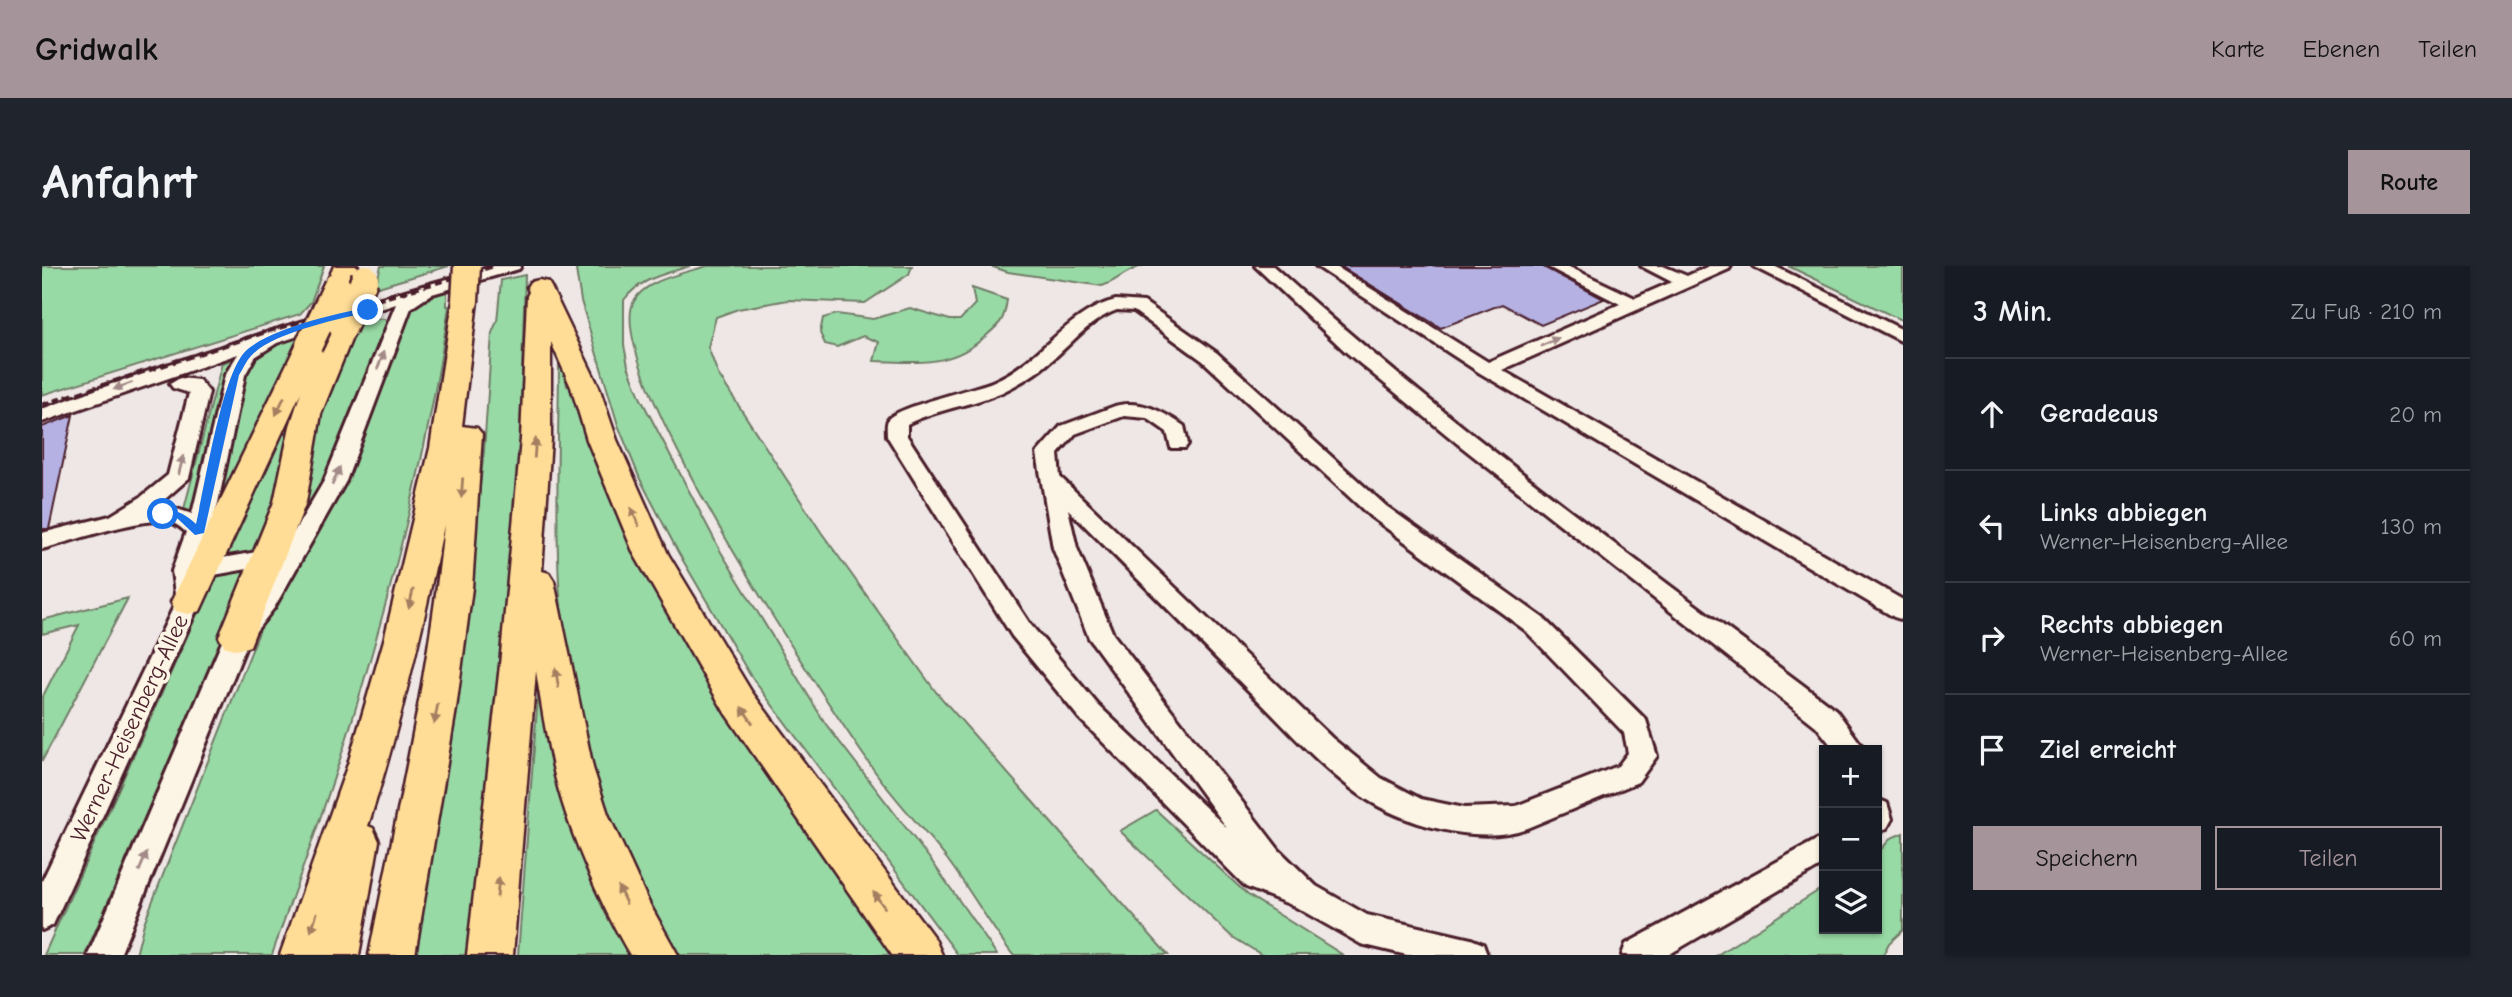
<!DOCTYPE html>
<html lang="de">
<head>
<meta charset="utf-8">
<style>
  body { margin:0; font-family:"Comic Neue",sans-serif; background:#20242c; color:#f1f3f6 }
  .controls { position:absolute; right:21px; bottom:21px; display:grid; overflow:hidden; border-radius:0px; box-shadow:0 2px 5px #0004 }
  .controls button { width:63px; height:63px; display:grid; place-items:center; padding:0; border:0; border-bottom:2px solid #363941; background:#171b24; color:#f1f3f6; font:35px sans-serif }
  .stop { position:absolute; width:21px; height:21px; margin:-16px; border:5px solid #1a73e8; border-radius:50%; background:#fff }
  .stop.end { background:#1a73e8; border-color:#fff; box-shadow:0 2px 7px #0008 }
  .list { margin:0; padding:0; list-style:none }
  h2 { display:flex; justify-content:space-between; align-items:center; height:91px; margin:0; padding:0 28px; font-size:30px }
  h2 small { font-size:23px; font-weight:400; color:#9ea1a6 }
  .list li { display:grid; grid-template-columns:46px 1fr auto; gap:21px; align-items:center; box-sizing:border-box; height:112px; padding:0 28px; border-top:2px solid #363941 }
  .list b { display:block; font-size:26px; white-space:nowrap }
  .list p { margin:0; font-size:23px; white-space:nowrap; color:#9ea1a6 }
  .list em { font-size:23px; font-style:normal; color:#9ea1a6 }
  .actions { display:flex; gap:14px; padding:21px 28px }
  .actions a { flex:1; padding:16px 0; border:2px solid #a6949b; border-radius:0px; text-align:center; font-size:24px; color:#a6949b }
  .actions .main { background:#a6949b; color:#111 }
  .icon { flex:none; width:38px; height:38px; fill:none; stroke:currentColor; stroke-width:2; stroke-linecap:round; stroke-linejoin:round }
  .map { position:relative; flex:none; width:1861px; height:689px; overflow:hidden; border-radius:0px }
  header { display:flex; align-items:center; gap:42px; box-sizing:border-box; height:98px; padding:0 35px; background:#a6949b; color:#111 }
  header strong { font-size:33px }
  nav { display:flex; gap:38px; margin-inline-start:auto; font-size:24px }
  .intro { display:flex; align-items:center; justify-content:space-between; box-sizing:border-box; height:168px; padding:0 42px }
  h1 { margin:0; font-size:49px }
  .button { padding:18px 32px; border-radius:0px; background:#a6949b; color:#111; font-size:24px; font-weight:700 }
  main { display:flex; gap:42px; padding:0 42px }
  aside { flex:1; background:#171b24; border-radius:0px; box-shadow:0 2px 5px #0004 }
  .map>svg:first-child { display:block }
  .green { fill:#98daa5; stroke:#717c68; stroke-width:2 }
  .building { fill:#b5b1e3; stroke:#4a1f2b; stroke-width:2 }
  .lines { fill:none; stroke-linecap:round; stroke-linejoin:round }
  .minor-casing { stroke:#4a1f2b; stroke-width:6 }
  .highway-casing { stroke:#4a1f2b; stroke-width:5 }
  .minor { fill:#fcf5e5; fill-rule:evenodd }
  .highway { fill:#ffdd96; fill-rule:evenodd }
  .rail { stroke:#4a1f2b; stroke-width:4.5; stroke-dasharray:8 4.5; stroke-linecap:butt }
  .highway-bridge-casing { stroke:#4a1f2b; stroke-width:31; stroke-linecap:butt }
  .highway-bridge { stroke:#ffdd96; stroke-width:26 }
  .oneway { fill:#a38a88 }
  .oneway2 { fill:#a47e60 }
  .route { fill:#1a73e8 }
  .labels { text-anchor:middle; stroke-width:7; stroke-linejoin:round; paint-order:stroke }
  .street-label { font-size:23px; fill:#4a1f2b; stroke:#fcf5e5 }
</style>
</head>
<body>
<header>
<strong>Gridwalk</strong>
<nav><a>Karte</a><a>Ebenen</a><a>Teilen</a></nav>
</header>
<div class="intro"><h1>Anfahrt</h1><a class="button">Route</a></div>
<main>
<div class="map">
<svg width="1861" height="689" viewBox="0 0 1861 689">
  <rect width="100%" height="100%" fill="#eee7e5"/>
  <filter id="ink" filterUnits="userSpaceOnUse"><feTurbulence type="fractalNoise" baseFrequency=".0143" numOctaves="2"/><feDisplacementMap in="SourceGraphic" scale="14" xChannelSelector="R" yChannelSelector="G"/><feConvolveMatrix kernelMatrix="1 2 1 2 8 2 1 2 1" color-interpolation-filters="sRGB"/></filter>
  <g filter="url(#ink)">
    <!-- green -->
    <g class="green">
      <polygon points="0,0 282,0 269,36 258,48 0,129"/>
      <polygon points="339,0 407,0 333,22"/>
      <path d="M538,0H648C624,8 598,12 582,34V79L586,100L599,133L679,286L783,457L891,597L955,689H916L708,409L636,286L598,213L576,159L539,35L534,4Z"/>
      <path d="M665,0H870L867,8L823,37L746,34L696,43L674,51L666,81L676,108L779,266L894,426L1126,689H971C947,658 928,624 905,593C882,564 856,537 834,507C786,439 563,107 591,37C601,14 643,7 665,0Z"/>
      <path d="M948,0H1101C1083,4 1076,15 1060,20L966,6Z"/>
      <polygon points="1746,0 1861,0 1861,55"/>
      <polygon points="483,9 477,201 427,689 370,689 416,412 442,185 450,67 455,55 459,14"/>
      <path d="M930,22L965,34C962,54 960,56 945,69C909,102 877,96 832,95L837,76L821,70L795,81L783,78L778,67L781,52L795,48L831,53L868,42L908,54H918L933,38Z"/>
      <path d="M405,24V40H407C386,186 349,327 306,468C283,543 255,616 230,689H94L102,657L223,351L298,227L369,39Z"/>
      <path d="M319,52L343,53L345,58L298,181L276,228L259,254C268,218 269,181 278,147C287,113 304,83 319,52Z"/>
      <polygon points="291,62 238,226 217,282 210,287 187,293 181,289 284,63"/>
      <path d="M257,69L182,236H175C182,207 196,114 211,95C221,82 242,74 257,69Z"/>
      <path d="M517,89L521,96L525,120L534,118L544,153L859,689H637L633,684C616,653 598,622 583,590C548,515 522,400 517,317C513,242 517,165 517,89Z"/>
      <polygon points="192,93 187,98 149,245 142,243 180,97"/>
      <polygon points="202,302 206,312 43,689 2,689 170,315 177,307"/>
      <polygon points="86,332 0,495 0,432 37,359 0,368 0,354"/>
      <polygon points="498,403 601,689 476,689"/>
      <polygon points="1114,544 1206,629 1301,689 1220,689 1189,670 1078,565"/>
      <polygon points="1861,567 1861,664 1847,677 1841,689 1675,689 1782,621 1782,663 1835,663 1835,588 1849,572"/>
    </g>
    <!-- building -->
    <g class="building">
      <polygon points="1298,0 1500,0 1562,33 1499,59 1460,38 1399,62"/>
      <polygon points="31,149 7,263 0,263 0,161"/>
    </g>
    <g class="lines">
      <defs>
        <g id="minor">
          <path d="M452,0H479L477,3L390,28L369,42L304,215L232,342L206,375L78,689H46L182,371L214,330L233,298L161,311L154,309L158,336L11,659L0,664V615L134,336L130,305L144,266C138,261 132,256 125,255C97,252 30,275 0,283V267L68,250L99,231L126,209L147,127L131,122L128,118L138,112L157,114L167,126L147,212L114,241L132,242L150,248L183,109L196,88L0,156V143C149,88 299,42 452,0ZM354,38L282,215L238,290L235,286L227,284L157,296L176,237L203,109L213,91L235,77Z"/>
          <path d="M1213,0H1231C1408,161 1603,300 1794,444L1823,484H1793L1774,460L1416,178L1304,86Z"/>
          <polygon points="1274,0 1293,0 1446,96 1578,38 1504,0 1525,0 1593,32 1630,16 1599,0 1621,0 1645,10 1667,0 1689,0 1687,3 1460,104 1861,334 1861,354 1852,351 1438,107"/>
          <polygon points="1711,0 1732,0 1861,64 1861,76"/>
          <path d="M1074,34L1102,36L1175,87L1344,240L1501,352L1604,454L1615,490L1596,516L1485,562C1436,580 1360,558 1318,529C1277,500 1242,459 1206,424C1146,363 1086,303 1026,243L1035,282L1071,368L1237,584L1274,620L1325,649L1429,673L1441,678L1445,689H1365L1319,678L1252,640L1204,621L1038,453L970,370L845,170C845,165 844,158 846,154C851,142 933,123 950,116C999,96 1024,46 1074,34ZM1075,44L1092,45L1161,95L1328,250L1483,364L1582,467L1586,487L1576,500L1474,540L1422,542L1379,533L1339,512L1290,472L1018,211L1016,188L1033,168L1082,150L1105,152L1125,166L1129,182H1143L1146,178L1142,160C1121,146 1099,133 1073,140L1019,160L995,187L1011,282L1047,372L1185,562L1056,439L988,358L865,170V158C899,141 939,139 972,120C981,115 991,109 999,103C1025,84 1044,55 1075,44Z"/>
          <polygon points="1835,533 1845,537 1850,553 1845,562 1835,566"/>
          <polygon points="1782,570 1782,598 1626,689 1580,689 1584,678"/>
        </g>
        <g id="highway">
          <polygon points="292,0 316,0 304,25 295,27 286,25 283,20"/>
          <path d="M497,14L506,16L509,21L557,121L575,174L626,288L709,425L893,673L900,689H850L683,447L592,288L545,174L529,121L509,76V173L500,305L507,307L512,315L551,502L566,548L607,637L636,689H588C558,638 523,558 511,501C504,469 499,437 494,405L471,689H425L458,399L479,173L485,30L487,26L485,21L488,16Z"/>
          <path d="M423,28L432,30L435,35L420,160L435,162L440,168L430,322L414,443L373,689H327C355,546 388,404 402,259C381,361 358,461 326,560L331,562L337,575L317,689H238L306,498L342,374L388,182L411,35L414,30Z"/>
          <polygon points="298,61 307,64 311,69 279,148 264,236 208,380 195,384 182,380 177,371 232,236 248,160 259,126 158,345 146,348 134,345 129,336 254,79 258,73 267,71 276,73 280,79 275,89 289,64"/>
        </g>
      </defs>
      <!-- minor casing -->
      <use href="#minor" class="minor-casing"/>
      <!-- highway casing -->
      <use href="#highway" class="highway-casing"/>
      <!-- minor -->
      <use href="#minor" class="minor"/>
      <!-- highway -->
      <use href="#highway" class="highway"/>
      <!-- rail -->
      <polyline class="rail" points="0,139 223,66 452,0"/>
      <defs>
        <g id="highway-bridge">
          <polyline points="423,35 425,0"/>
          <polyline points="301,62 323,12"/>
          <polyline points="267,79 295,20"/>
        </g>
      </defs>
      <!-- highway-bridge casing -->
      <use href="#highway-bridge" class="highway-bridge-casing"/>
      <!-- highway-bridge -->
      <use href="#highway-bridge" class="highway-bridge"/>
    </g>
    <!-- one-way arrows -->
    <defs><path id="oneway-solid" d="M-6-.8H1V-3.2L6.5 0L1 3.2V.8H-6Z" transform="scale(1.75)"/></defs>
    <g class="oneway">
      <use href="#oneway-solid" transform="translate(1508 76) rotate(-24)"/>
      <use href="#oneway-solid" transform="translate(339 94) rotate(-69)"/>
      <use href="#oneway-solid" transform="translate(81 120) rotate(159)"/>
      <use href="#oneway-solid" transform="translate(139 199) rotate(-76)"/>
      <use href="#oneway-solid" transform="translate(294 210) rotate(-67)"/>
      <use href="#oneway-solid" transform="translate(101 596) rotate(-67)"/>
    </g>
    <g class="oneway2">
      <use href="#oneway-solid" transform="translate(238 140) rotate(115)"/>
      <use href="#oneway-solid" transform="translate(493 182) rotate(-86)"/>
      <use href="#oneway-solid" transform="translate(420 222) rotate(94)"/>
      <use href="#oneway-solid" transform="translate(593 251) rotate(-114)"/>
      <use href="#oneway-solid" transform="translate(369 333) rotate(103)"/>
      <use href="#oneway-solid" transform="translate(515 412) rotate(-99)"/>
      <use href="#oneway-solid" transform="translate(394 448) rotate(100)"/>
      <use href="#oneway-solid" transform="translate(705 449) rotate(-125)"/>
      <use href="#oneway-solid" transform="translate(456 621) rotate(-84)"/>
      <use href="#oneway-solid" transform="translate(580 629) rotate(-115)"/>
      <use href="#oneway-solid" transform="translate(837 634) rotate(-126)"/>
      <use href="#oneway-solid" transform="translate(272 656) rotate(108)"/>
    </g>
  </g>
  <!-- route -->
  <path class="route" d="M326,42L329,46C299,52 229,67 209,90C204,95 201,103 197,109L162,267L153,269L135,252L117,250V245C134,243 142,247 154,258C163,218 179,116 201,88C219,65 297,46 326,42Z"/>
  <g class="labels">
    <!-- street labels -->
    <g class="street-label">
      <text transform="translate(87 462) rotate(-65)" y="8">Werner-Heisenberg-Allee</text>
    </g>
  </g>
</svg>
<div class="controls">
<button>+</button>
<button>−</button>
<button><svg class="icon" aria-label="layers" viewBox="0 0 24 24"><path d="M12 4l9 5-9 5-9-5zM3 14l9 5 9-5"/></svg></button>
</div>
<div class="stop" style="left:121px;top:248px"></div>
<div class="stop end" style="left:326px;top:44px"></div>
</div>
<aside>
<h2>3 Min.<small>Zu Fuß · 210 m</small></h2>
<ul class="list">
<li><svg class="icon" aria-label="ahead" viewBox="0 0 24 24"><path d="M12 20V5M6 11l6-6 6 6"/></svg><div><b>Geradeaus</b></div><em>20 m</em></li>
<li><svg class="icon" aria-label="left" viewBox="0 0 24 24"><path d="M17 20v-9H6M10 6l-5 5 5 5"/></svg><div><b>Links abbiegen</b><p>Werner-Heisenberg-Allee</p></div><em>130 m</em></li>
<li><svg class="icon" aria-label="right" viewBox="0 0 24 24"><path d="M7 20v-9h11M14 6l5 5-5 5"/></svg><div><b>Rechts abbiegen</b><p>Werner-Heisenberg-Allee</p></div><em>60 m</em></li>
<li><svg class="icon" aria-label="arrive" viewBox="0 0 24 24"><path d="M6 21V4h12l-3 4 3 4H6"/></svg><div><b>Ziel erreicht</b></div></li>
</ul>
<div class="actions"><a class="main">Speichern</a><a>Teilen</a></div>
</aside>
</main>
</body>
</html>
